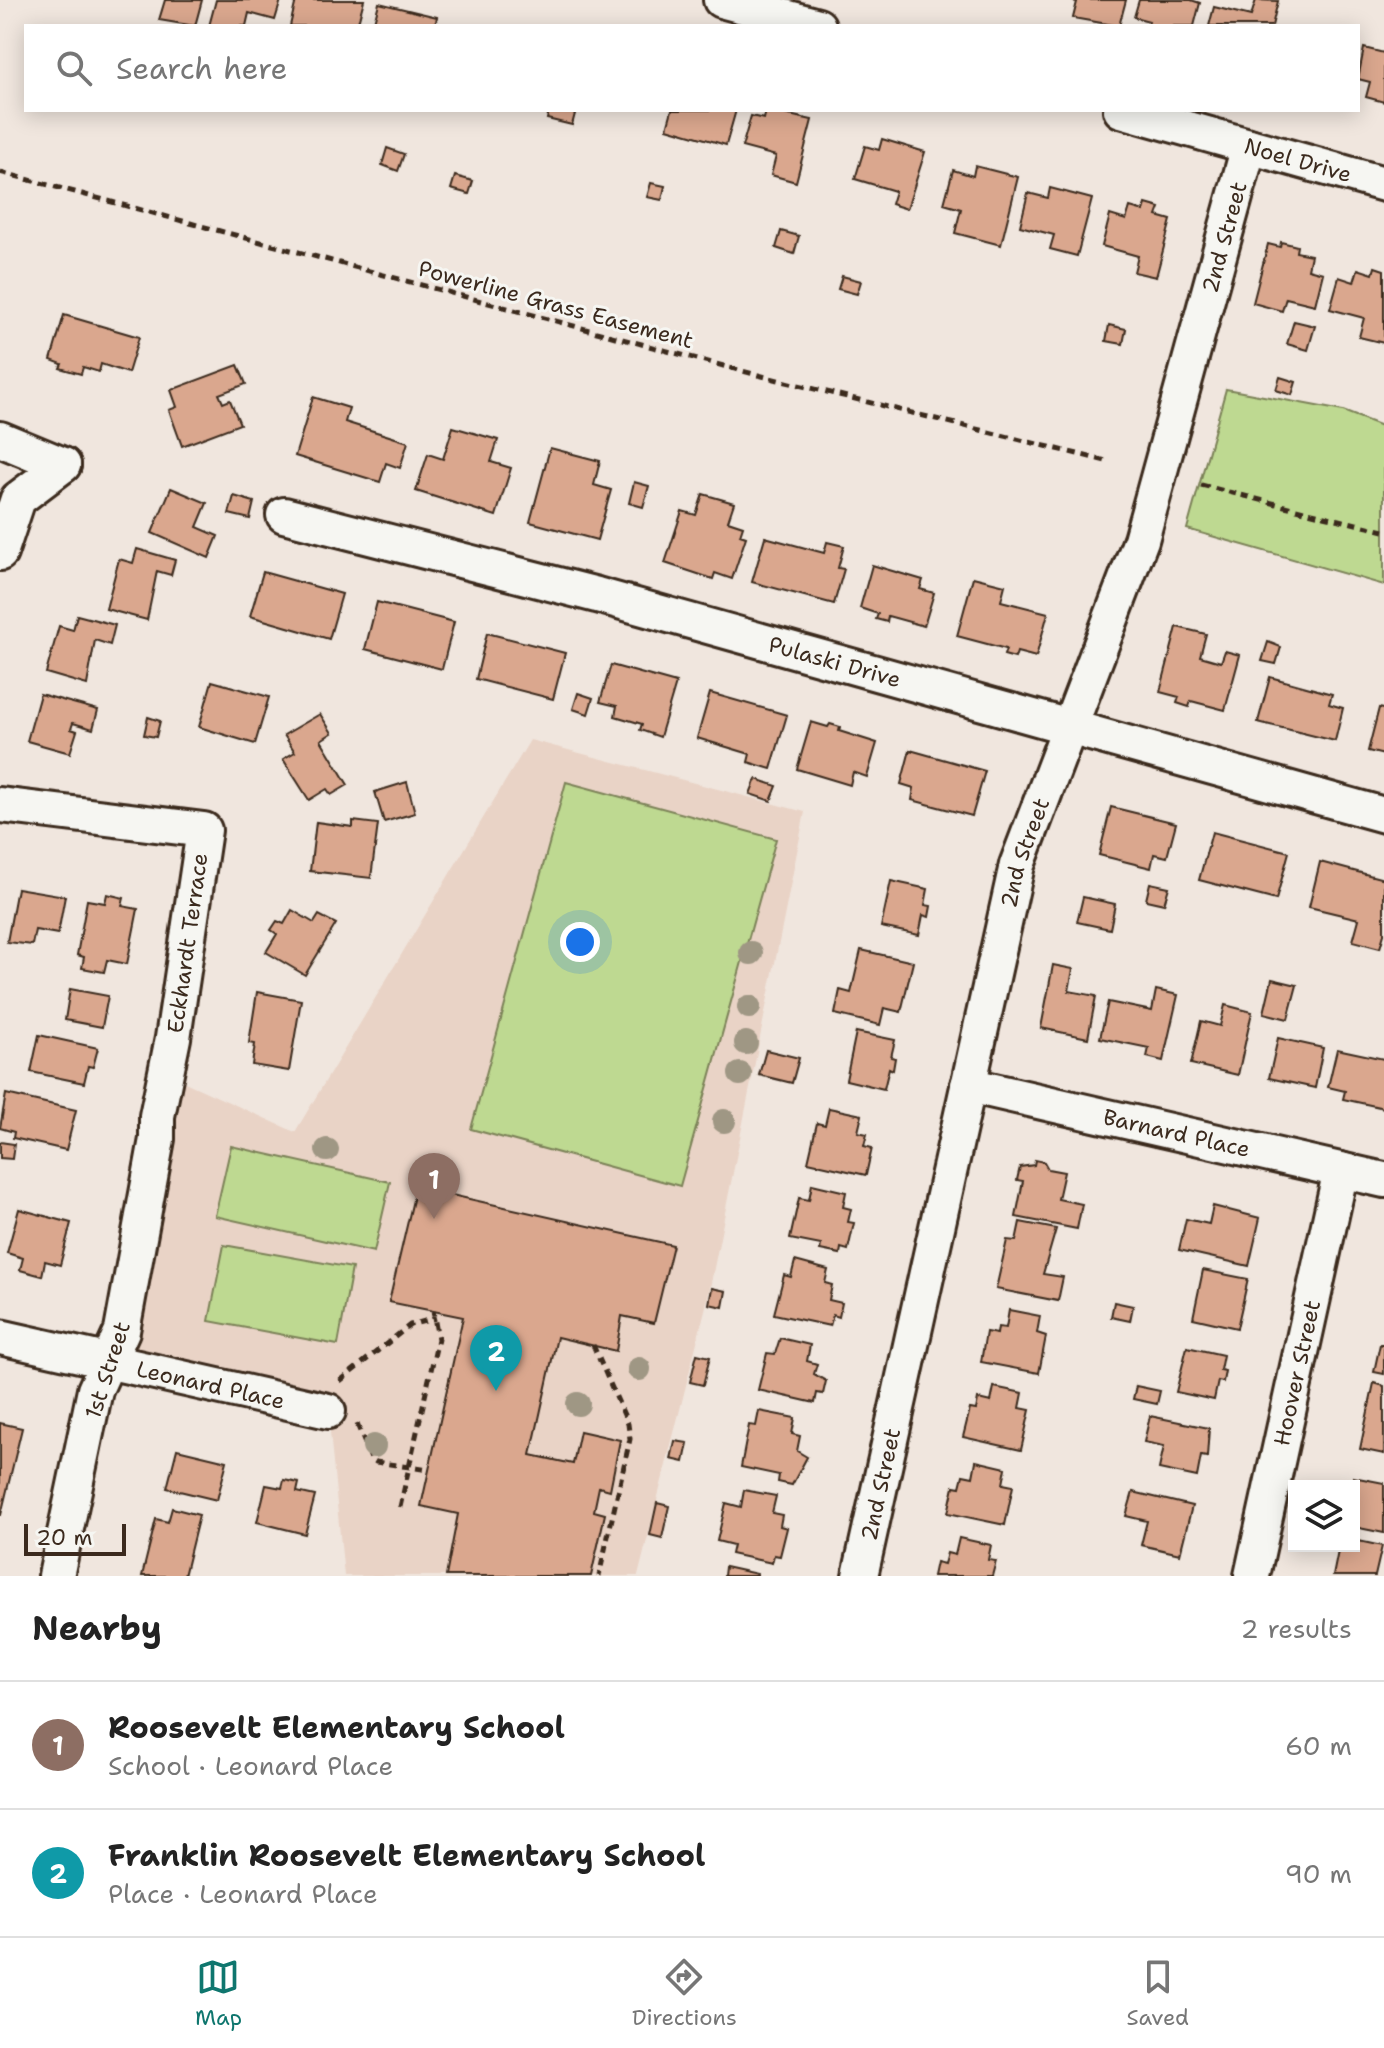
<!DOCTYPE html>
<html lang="en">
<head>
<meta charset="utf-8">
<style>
  body { margin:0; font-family:"Shantell Sans",sans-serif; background:#f2f2f2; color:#222 }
  .controls { position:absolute; right:24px; bottom:24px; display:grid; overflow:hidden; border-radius:0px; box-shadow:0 4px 20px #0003 }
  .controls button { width:72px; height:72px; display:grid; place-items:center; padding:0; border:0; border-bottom:2px solid #e0e0e0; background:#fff; color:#222; font:40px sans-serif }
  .scale { position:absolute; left:24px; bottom:20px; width:102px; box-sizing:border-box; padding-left:8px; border:4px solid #3b2a1e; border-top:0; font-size:22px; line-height:28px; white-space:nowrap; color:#3b2a1e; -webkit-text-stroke:6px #f6f6f2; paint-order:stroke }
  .you { position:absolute; left:580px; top:942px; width:28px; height:28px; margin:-20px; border:6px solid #fff; border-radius:50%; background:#1a73e8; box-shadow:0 0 0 12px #1a73e833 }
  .badge { display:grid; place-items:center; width:52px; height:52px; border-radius:50%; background:#0f766e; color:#fff; font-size:26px; font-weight:700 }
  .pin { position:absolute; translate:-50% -66px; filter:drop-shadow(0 2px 4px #0008) }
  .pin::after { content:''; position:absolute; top:42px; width:28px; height:24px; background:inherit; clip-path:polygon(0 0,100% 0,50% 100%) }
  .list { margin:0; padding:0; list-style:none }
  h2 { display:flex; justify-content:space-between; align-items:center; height:104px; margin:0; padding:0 32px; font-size:34px }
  h2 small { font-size:26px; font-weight:400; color:#767676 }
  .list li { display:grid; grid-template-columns:52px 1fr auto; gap:24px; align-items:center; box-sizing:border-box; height:128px; padding:0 32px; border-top:2px solid #e0e0e0 }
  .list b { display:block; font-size:30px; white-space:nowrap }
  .list p { margin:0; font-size:26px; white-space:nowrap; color:#767676 }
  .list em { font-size:26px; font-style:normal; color:#767676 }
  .icon { flex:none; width:44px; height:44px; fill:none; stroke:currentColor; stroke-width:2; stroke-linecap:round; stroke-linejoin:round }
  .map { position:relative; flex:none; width:1384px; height:1576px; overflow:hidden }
  .search { position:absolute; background:#fff; box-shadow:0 4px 20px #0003; left:24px; right:24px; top:24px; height:88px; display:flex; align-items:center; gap:20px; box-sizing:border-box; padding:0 28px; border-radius:0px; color:#767676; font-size:30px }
  .sheet { height:360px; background:#fff }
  nav { display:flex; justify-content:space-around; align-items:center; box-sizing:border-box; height:112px; border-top:2px solid #e0e0e0; background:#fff; font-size:22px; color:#767676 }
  nav a { display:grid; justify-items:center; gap:4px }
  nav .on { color:#0f766e }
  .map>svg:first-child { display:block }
  .built { fill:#e9d3c6 }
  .green { fill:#bed991; stroke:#7c8258; stroke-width:2 }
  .building { fill:#daa78e; stroke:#3b2a1e; stroke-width:2 }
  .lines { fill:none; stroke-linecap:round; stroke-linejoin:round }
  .minor-casing { stroke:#3b2a1e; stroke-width:40 }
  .path { stroke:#3b2a1e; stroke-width:5; stroke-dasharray:8 6; stroke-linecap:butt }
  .minor { stroke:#f6f6f2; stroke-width:34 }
  .tree { fill:#9f9784 }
  .labels { text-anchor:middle; stroke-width:6; stroke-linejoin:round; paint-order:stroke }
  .street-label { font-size:22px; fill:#3b2a1e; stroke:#f6f6f2 }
</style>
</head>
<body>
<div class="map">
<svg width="1384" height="1576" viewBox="0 0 1384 1576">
  <rect width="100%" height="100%" fill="#f0e6de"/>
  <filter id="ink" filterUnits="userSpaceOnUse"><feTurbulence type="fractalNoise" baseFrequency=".0125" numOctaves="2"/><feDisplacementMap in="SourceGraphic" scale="16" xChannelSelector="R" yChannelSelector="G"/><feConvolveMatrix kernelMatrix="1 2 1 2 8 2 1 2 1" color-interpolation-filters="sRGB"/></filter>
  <g filter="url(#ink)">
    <!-- built -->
    <polygon class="built" points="530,740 805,812 708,1298 638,1576 344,1576 328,1411 108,1362 167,1074 295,1132"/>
    <!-- green -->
    <g class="green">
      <polygon points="1226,389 1343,411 1384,427 1384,585 1187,529"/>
      <polygon points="566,782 776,839 680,1186 471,1129"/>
      <polygon points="231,1146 390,1182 374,1252 215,1216"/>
      <polygon points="224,1245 352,1268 338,1345 209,1321"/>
    </g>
    <!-- building -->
    <g class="building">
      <polygon points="165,0 202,0 195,26 159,20"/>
      <polygon points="216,0 281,0 275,20 249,13 246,26 209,26"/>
      <polygon points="296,0 364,0 357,26 290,26"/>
      <polygon points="1067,0 1126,0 1119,26 1073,18 1077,2"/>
      <polygon points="1139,0 1191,0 1200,3 1194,26 1148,26 1149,21 1134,17"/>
      <polygon points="1256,0 1278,1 1272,26 1209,26 1214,7 1251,16"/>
      <polygon points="379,3 437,17 435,26 373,26"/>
      <polygon points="1364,48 1384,53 1384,102 1366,97 1370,82 1358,79"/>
      <polygon points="549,110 576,110 572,125 547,119"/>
      <polygon points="672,110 736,110 726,145 667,128"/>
      <polygon points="766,110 812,120 796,182 771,175 776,156 742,147 751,116 764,119"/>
      <polygon points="882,139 925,152 907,209 891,204 895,191 855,179 865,146 879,150"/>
      <polygon points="387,148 404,154 398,171 382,165"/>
      <polygon points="975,166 1018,177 1001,245 955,233 961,209 944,204 953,170 973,176"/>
      <polygon points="455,176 473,181 469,194 451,189"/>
      <polygon points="651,183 665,186 662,200 647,197"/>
      <polygon points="1050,188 1092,199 1077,256 1050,249 1054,235 1020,226 1028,193 1048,198"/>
      <polygon points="1146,204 1160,208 1157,216 1171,220 1156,277 1134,272 1138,256 1102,246 1110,215 1126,220 1130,207 1144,211"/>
      <polygon points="781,231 799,236 794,254 776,248"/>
      <polygon points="1281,242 1297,246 1296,252 1311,255 1308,269 1323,273 1315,305 1286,298 1282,311 1253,303 1268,244 1280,247"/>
      <polygon points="1375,267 1384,270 1384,343 1359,337 1364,318 1330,309 1339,277 1354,282 1358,269 1373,274"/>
      <polygon points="842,276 861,281 857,294 838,289"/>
      <polygon points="64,315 139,337 128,373 101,364 99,372 83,367 81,374 60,368 62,364 51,360"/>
      <polygon points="1294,321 1315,326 1308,350 1287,344"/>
      <polygon points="1109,325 1126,329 1123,344 1106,341"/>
      <polygon points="238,365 246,384 219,394 223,403 230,400 240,424 182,446 169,410 177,407 171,390"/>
      <polygon points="1280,377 1296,382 1292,395 1276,390"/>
      <polygon points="313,397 349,408 345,422 408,442 400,468 386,463 380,482 295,456"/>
      <polygon points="453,427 498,440 491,462 511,468 496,516 416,491 428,454 443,459"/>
      <polygon points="550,448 600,461 594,485 611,490 597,540 530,522"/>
      <polygon points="634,482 649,486 643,507 629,503"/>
      <polygon points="171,488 207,503 197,527 218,536 209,558 152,533"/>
      <polygon points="703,494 734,503 728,521 743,526 740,535 746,537 732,579 715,573 713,579 665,563 682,511 696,515"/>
      <polygon points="234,496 254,502 250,519 229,514"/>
      <polygon points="765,537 824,553 827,542 844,546 838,568 844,569 834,604 752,582"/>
      <polygon points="137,549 175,560 171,575 157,571 147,620 106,609 119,559 133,563"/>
      <polygon points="872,565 923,580 920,589 934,593 924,626 888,616 887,622 876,619 878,614 860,608"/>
      <polygon points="263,572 342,594 329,639 250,616"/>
      <polygon points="973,577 1005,585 1001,601 1048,613 1036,657 1017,652 1015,658 1004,655 1006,649 957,636"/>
      <polygon points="377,602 454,622 442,669 365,649"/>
      <polygon points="77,615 115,625 110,645 95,640 87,685 46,673 59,626 73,630"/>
      <polygon points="1177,627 1206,634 1200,656 1221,662 1225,651 1240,655 1225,710 1191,701 1189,707 1177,703 1179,697 1160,692"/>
      <polygon points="487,633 565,653 553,699 476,679"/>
      <polygon points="1268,642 1281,647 1276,664 1262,661"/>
      <polygon points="611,665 676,683 660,737 640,730 642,724 615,716 617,706 600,702"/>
      <polygon points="1270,677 1332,694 1329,704 1343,708 1335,741 1258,722"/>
      <polygon points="212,681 269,697 255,744 199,727"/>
      <polygon points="578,693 593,698 588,714 573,709"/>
      <polygon points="710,693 787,715 771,769 748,762 750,754 697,738"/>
      <polygon points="40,694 98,710 93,729 73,723 71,729 77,731 70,753 27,741"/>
      <polygon points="1379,708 1384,709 1384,755 1368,751"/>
      <polygon points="320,714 332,733 321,740 348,785 331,795 327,789 309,800 283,759 295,752 284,735"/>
      <polygon points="148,717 160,721 156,737 144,735"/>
      <polygon points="811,722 828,727 830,724 840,727 839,731 877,743 867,777 853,772 850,785 797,769"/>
      <polygon points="910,750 985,771 972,816 912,800 914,788 901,784"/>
      <polygon points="756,779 777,786 771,801 750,794"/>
      <polygon points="407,782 415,813 384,822 375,792"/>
      <polygon points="1111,807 1176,823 1167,857 1154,854 1151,868 1099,855"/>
      <polygon points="353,821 378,824 371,878 310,871 316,822 353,827"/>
      <polygon points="1212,832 1289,852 1276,900 1199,880"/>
      <polygon points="1320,862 1384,879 1384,934 1380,948 1353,941 1359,919 1309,907"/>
      <polygon points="891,881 928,889 925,905 931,906 929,917 923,915 919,935 881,927"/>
      <polygon points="1150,883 1169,887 1164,904 1146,900"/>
      <polygon points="17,888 65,896 58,934 35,930 32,945 7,942"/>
      <polygon points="107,894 124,898 122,906 138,909 127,964 107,960 104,972 82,968 84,957 77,955 87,900 105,903"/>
      <polygon points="1083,897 1115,904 1110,929 1077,922"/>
      <polygon points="292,910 314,923 319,915 336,924 305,975 266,952 277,934 271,930 277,921 284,924"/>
      <polygon points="861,950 913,962 901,1012 884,1008 880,1025 835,1014 840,990 851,993"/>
      <polygon points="1053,965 1073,969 1069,991 1096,996 1088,1038 1041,1028"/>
      <polygon points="1272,979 1297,985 1288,1019 1264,1013"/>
      <polygon points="70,989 108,996 102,1027 65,1020"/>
      <polygon points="1156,990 1178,995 1163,1061 1147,1057 1149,1048 1100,1038 1108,1002 1152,1011"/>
      <polygon points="257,992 301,1000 289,1071 252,1065 255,1044 249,1043"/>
      <polygon points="1225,1005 1252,1012 1238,1075 1191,1064 1201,1021 1220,1026"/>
      <polygon points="856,1032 895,1040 891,1057 895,1058 893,1070 889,1068 884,1089 846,1080"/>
      <polygon points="39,1035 98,1048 93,1067 88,1066 84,1083 31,1072"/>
      <polygon points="1278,1038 1323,1048 1315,1088 1269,1078"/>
      <polygon points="1337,1049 1384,1059 1384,1108 1343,1099 1345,1091 1328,1087"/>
      <polygon points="766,1050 799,1058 792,1083 759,1075"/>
      <polygon points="6,1094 76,1110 66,1150 13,1138 14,1132 0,1128"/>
      <polygon points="829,1108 862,1115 858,1132 867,1134 864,1146 872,1148 866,1175 808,1162 817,1123 825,1125"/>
      <polygon points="0,1142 14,1144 12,1159 0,1158"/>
      <polygon points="1035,1160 1044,1162 1048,1169 1064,1172 1058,1199 1082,1204 1077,1229 1016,1217 1023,1181 1017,1180 1020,1167 1034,1165"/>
      <polygon points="812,1184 846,1192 843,1207 851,1209 848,1222 854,1223 848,1250 841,1248 840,1254 820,1250 821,1245 790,1239 799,1198 809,1200"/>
      <polygon points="416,1187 673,1245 654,1323 622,1316 616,1351 557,1337 531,1455 573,1464 580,1431 620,1440 610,1490 599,1487 594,1511 605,1514 591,1576 446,1576 458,1514 421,1506 463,1317 389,1302"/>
      <polygon points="1213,1206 1260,1218 1249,1266 1179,1250 1186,1219 1209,1224"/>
      <polygon points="19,1209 71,1223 60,1265 45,1261 42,1276 20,1270 23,1258 7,1253"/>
      <polygon points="1020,1222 1056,1229 1043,1274 1063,1277 1058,1301 996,1289 1007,1240 1016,1241"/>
      <polygon points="795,1261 828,1270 825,1283 832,1285 829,1300 842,1303 839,1317 833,1315 830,1326 774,1314 784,1275 791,1277"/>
      <polygon points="1203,1270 1248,1279 1237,1328 1193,1318"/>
      <polygon points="712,1288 726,1291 723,1307 709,1304"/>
      <polygon points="1114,1302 1133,1306 1130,1321 1111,1317"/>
      <polygon points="1009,1310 1040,1316 1037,1333 1046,1336 1039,1373 981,1362 986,1332 997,1334 998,1327 1006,1328"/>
      <polygon points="780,1338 810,1345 807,1361 817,1364 814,1374 826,1381 823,1394 817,1393 815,1403 758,1390 767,1353 775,1354"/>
      <polygon points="1380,1344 1384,1344 1384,1374 1374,1372"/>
      <polygon points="1187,1347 1223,1355 1220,1370 1225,1371 1223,1382 1218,1381 1214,1400 1176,1392"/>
      <polygon points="697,1354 710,1357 703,1385 690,1382"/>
      <polygon points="1374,1383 1384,1386 1384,1454 1360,1449"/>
      <polygon points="1136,1386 1160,1391 1157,1404 1133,1399"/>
      <polygon points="994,1387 1023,1393 1020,1408 1030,1410 1021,1450 963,1437 970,1409 976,1410 978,1399 991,1402"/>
      <polygon points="759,1411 795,1418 792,1434 800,1436 797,1451 807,1457 792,1485 778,1482 779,1475 741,1467 749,1425 756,1426"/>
      <polygon points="1150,1416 1209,1428 1207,1457 1201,1456 1197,1477 1159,1469 1164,1446 1144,1442"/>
      <polygon points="0,1423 22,1428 1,1515 0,1515"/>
      <polygon points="675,1441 688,1443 684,1462 671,1459"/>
      <polygon points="177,1449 227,1461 217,1500 167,1488"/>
      <polygon points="976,1461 1006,1468 1003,1484 1013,1486 1005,1525 948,1513 954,1486 960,1487 963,1475 973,1477"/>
      <polygon points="1353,1477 1384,1483 1384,1533 1354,1527"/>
      <polygon points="284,1480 299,1483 297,1492 315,1496 305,1534 257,1522 266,1485 282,1488"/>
      <polygon points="744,1490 776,1496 772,1513 782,1515 780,1526 787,1528 780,1556 774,1555 772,1563 731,1554 733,1545 717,1541 726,1503 741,1507"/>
      <polygon points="1133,1492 1192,1506 1180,1554 1141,1545 1147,1521 1126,1516"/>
      <polygon points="657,1503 669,1506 662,1538 650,1535"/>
      <polygon points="172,1508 199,1515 184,1576 142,1576 156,1519 168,1522"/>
      <polygon points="959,1538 991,1545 988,1560 996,1561 992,1576 933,1576 936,1562 944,1564 947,1553 955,1555"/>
      <polygon points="1354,1540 1382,1546 1375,1576 1333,1576 1339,1546 1354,1546"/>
      <polygon points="725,1567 757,1574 757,1576 724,1576"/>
    </g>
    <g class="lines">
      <defs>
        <g id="minor">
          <polyline points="721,0 818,26"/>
          <path id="s1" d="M1121,110L1384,184"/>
          <polyline points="0,439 63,465"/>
          <path id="s2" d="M284,515L597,595L1384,815"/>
          <polyline points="0,553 18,499 63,465"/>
          <polyline points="0,805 204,830 173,1038 157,1116 157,1139 122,1331 95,1390 56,1576"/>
          <path id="s3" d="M968,1085L1384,1180"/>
          <path id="s4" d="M0,1337L328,1411"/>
          <path id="s5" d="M860,1576L1017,865L1141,540L1249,146"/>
          <path id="s6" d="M1252,1576L1341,1170"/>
        </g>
      </defs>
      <!-- minor casing -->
      <use href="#minor" class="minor-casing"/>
      <!-- path -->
      <g class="path">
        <polyline points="0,172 742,371 1106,461"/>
        <polyline points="1201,485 1384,531"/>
        <polyline points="593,1345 628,1424 630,1439 599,1576"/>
        <polyline points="340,1381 410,1325 436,1318"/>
        <polyline points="357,1424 371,1459 376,1462 429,1470"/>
        <polyline points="400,1507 438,1339 433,1311"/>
      </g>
      <!-- minor -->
      <use href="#minor" class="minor"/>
    </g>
    <!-- trees -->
    <g class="tree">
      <circle cx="751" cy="953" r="12"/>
      <circle cx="749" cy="1007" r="12"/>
      <circle cx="746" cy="1043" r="12"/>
      <circle cx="740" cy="1074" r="12"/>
      <circle cx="724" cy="1121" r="12"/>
      <circle cx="327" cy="1150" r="12"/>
      <circle cx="639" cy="1369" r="12"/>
      <circle cx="578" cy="1404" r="12"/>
      <circle cx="374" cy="1446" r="12"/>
    </g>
  </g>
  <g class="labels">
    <!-- street labels -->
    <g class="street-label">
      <text dy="8" stroke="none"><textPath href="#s1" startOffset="184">Noel Drive</textPath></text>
      <text dy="8" stroke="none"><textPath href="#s5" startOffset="1390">2nd Street</textPath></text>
      <text transform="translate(556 304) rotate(15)" y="8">Powerline Grass Easement</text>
      <text dy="8" stroke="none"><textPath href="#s2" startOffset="570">Pulaski Drive</textPath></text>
      <text dy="8" stroke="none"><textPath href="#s5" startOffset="742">2nd Street</textPath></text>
      <text transform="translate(187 943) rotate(-82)" y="8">Eckhardt Terrace</text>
      <text dy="8" stroke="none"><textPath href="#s3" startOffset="214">Barnard Place</textPath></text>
      <text transform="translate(107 1370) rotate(-72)" y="8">1st Street</text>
      <text dy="8" stroke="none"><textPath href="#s6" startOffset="208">Hoover Street</textPath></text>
      <text dy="8" stroke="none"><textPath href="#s4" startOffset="216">Leonard Place</textPath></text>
      <text dy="8" stroke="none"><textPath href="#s5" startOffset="94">2nd Street</textPath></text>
    </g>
  </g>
</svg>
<div class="controls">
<button><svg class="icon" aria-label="layers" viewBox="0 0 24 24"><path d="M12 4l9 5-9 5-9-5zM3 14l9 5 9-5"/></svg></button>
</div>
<div class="scale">20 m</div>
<div class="you"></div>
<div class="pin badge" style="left:434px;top:1219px;background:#8d6e63">1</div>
<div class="pin badge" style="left:496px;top:1391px;background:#0f9aa8">2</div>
<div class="search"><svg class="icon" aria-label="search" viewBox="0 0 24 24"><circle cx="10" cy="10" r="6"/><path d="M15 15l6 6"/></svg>Search here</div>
</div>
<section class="sheet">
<h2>Nearby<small>2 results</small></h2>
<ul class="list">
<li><span class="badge" style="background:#8d6e63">1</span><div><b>Roosevelt Elementary School</b><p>School · Leonard Place</p></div><em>60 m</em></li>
<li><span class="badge" style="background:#0f9aa8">2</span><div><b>Franklin Roosevelt Elementary School</b><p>Place · Leonard Place</p></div><em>90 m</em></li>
</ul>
</section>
<nav>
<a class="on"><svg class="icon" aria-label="map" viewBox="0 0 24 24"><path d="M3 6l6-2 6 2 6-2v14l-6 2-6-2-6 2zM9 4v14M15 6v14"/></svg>Map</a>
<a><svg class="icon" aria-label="directions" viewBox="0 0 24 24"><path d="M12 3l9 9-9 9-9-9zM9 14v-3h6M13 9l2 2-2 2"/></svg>Directions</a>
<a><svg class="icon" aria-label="saved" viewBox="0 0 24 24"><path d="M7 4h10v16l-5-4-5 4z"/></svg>Saved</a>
</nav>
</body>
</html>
